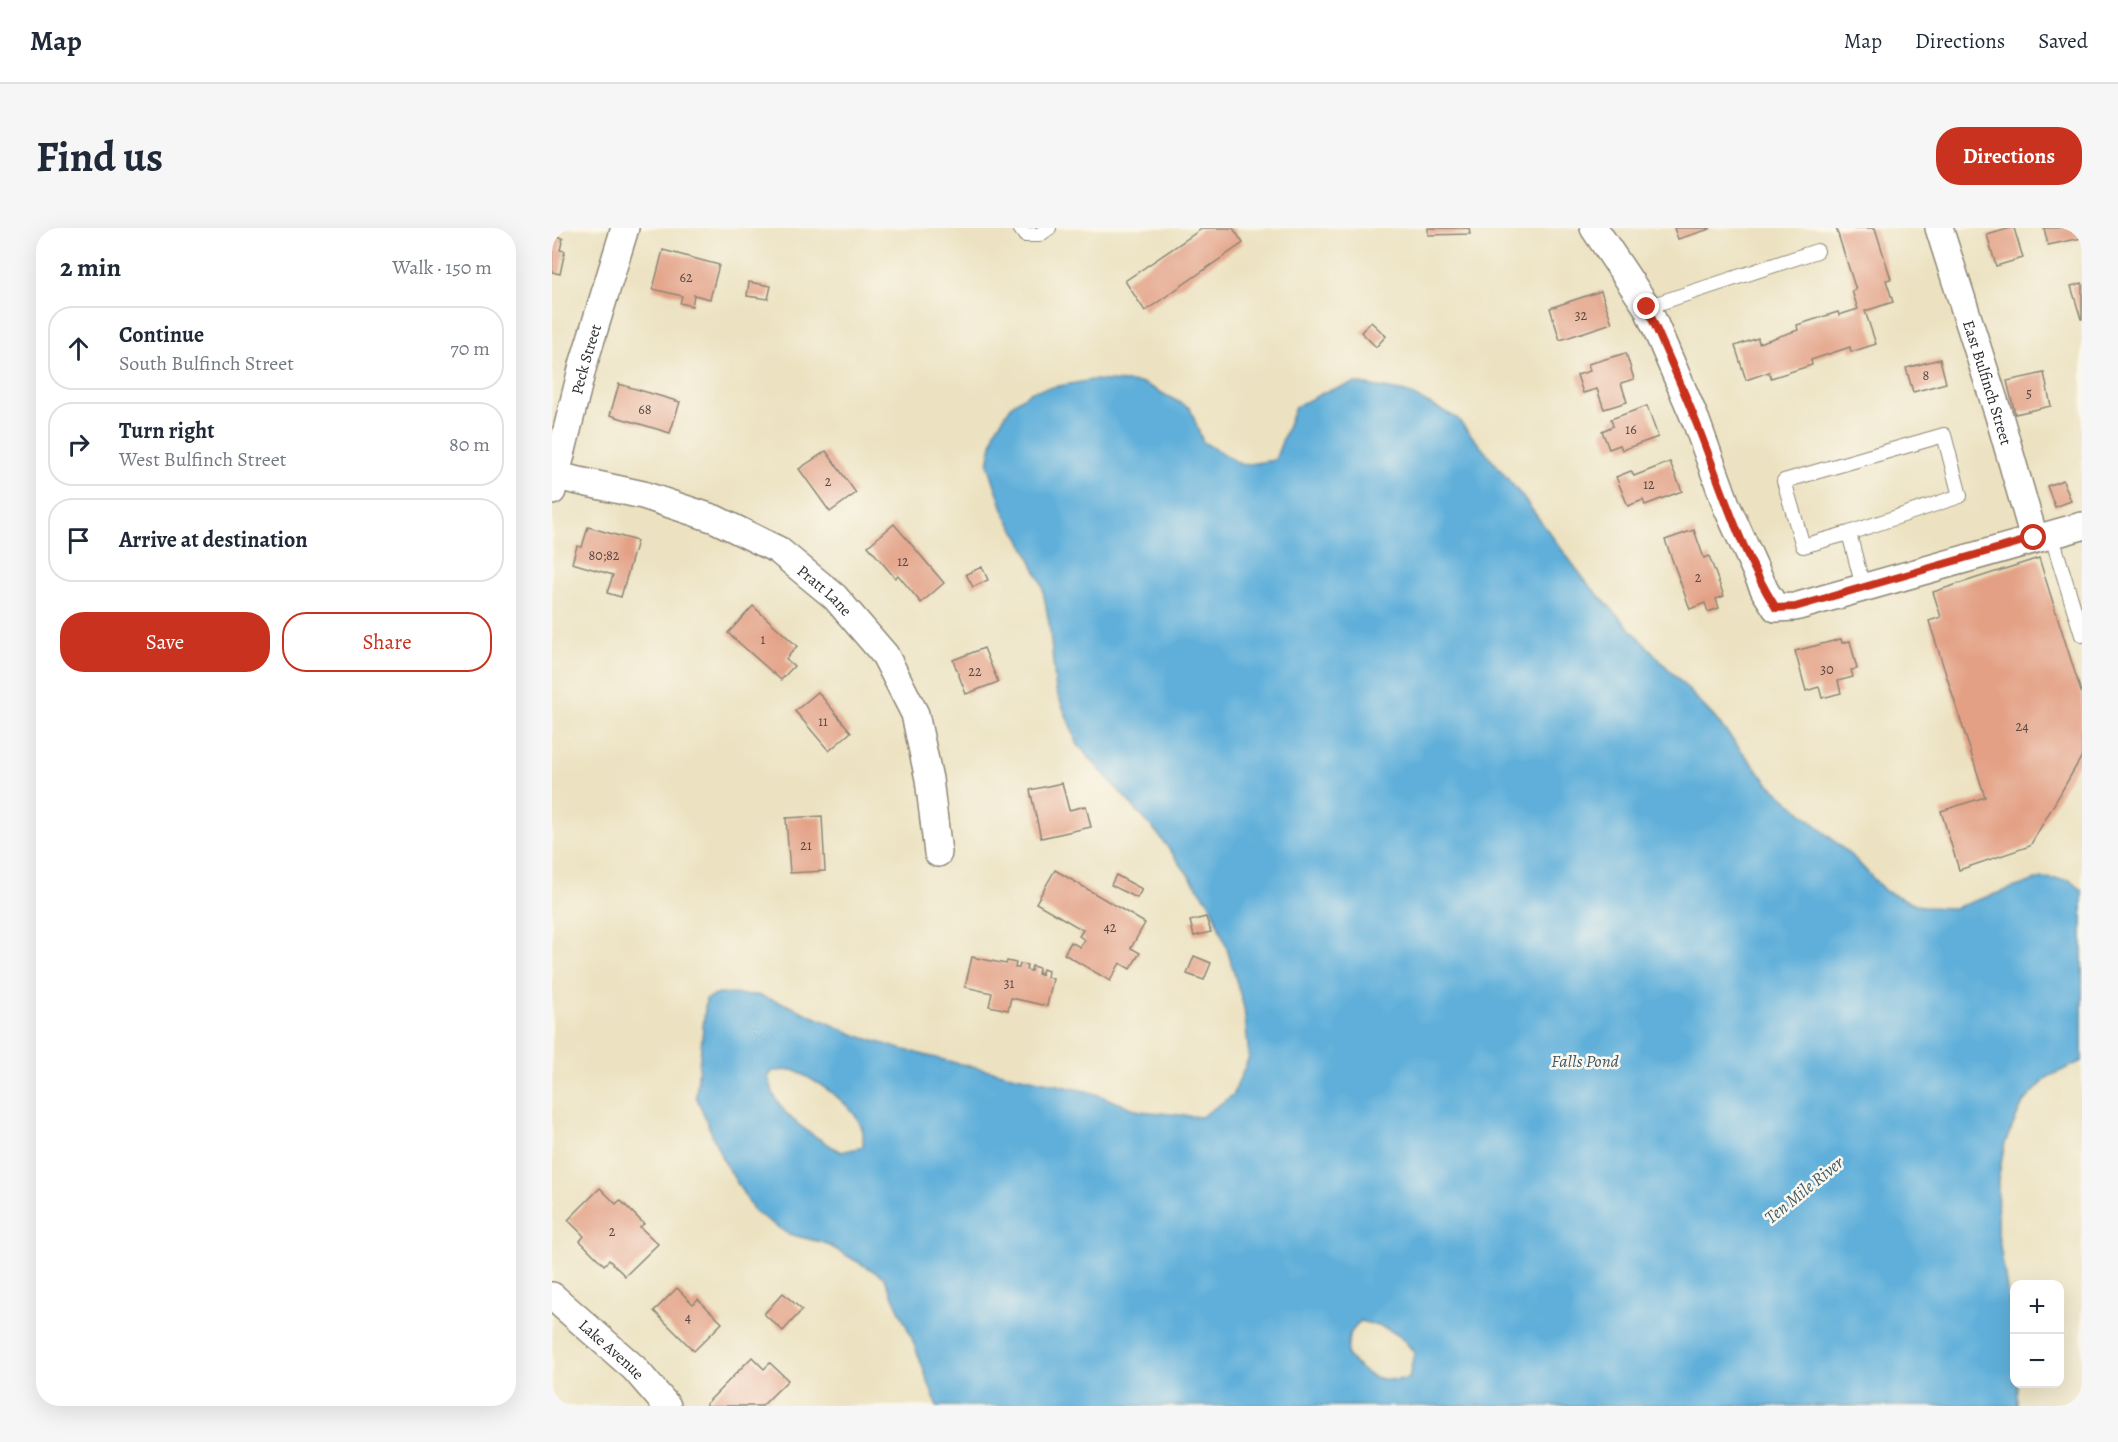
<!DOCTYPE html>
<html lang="en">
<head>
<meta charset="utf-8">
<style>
  body { margin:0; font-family:Alegreya,serif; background:#f6f6f7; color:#1f2937 }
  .controls { position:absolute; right:18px; bottom:18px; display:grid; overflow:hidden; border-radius:12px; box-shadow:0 6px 24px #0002 }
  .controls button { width:54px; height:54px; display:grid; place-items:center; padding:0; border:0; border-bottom:2px solid #e0e1e3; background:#fff; color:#1f2937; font:30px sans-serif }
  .stop { position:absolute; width:18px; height:18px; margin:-14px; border:4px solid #c8321e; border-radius:50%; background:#fff }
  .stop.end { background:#c8321e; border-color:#fff; box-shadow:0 2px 6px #0008 }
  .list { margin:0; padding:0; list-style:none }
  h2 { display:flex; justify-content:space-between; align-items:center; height:78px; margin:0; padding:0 24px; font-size:26px }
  h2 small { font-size:20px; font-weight:400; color:#747a83 }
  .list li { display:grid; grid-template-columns:39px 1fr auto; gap:18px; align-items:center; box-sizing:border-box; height:84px; margin:0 12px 12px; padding:0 12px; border:2px solid #e0e1e3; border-radius:24px }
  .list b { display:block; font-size:22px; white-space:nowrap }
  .list p { margin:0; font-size:20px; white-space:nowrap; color:#747a83 }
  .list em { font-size:20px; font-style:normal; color:#747a83 }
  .actions { display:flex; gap:12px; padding:18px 24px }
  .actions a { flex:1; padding:14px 0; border:2px solid #c8321e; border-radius:24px; text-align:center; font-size:21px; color:#c8321e }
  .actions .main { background:#c8321e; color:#fff }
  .icon { flex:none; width:33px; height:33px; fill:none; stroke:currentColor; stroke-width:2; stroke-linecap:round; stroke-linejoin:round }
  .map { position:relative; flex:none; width:1530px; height:1178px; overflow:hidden; border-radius:24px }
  header { display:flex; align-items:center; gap:36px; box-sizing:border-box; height:84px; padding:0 30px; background:#fff; border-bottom:2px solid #e0e1e3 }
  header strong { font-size:28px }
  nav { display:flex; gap:33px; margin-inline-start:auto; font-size:21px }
  .intro { display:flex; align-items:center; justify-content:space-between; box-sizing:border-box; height:144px; padding:0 36px }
  h1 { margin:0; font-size:42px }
  .button { padding:15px 27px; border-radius:24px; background:#c8321e; color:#fff; font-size:21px; font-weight:700 }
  main { display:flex; gap:36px; padding:0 36px }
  aside { flex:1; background:#fff; border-radius:24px; box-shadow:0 6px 24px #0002 }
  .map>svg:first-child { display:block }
  .water { fill:#5fafda; stroke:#456d82; stroke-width:1.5; fill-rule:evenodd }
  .building { fill:#e3a085 }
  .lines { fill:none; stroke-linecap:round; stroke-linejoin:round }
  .service-casing { stroke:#8c8676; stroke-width:16 }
  .minor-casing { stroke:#8c8676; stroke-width:30 }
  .service { stroke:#fff; stroke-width:14 }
  .minor { stroke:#fff; stroke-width:27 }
  .route { stroke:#c8321e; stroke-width:8 }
  .labels { text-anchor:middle; stroke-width:5; stroke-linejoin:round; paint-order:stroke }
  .number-label { font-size:14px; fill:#594842 }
  .street-label { font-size:16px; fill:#2b2b2b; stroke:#fbf7ec }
  .water-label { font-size:18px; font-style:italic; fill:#3d5968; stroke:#fbf7ec }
</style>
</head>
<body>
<header>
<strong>Map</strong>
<nav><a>Map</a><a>Directions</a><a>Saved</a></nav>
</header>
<div class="intro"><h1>Find us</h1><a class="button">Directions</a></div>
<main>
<aside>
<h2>2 min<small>Walk · 150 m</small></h2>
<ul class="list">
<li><svg class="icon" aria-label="ahead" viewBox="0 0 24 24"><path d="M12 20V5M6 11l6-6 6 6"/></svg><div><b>Continue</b><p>South Bulfinch Street</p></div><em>70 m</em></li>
<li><svg class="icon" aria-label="right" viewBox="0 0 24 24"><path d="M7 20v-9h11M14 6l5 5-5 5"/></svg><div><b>Turn right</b><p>West Bulfinch Street</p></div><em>80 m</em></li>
<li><svg class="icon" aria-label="arrive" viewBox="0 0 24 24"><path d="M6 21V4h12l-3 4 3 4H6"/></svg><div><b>Arrive at destination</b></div></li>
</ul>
<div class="actions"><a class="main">Save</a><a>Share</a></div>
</aside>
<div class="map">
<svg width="1530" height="1178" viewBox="0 0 1530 1178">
  <rect width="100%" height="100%" fill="#fbf7ec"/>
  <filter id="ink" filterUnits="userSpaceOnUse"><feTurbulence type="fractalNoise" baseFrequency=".0167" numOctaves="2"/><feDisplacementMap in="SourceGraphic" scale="12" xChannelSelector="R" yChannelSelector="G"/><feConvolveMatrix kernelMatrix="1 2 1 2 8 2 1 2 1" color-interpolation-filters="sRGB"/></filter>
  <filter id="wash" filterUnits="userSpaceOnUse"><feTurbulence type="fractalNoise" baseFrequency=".008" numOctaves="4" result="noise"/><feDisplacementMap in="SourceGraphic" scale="24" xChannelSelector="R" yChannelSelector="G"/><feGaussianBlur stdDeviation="1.35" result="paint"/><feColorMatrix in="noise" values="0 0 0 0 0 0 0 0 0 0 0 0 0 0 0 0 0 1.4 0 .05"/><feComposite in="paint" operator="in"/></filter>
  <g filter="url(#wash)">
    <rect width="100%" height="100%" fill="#ece2c1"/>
    <!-- water -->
    <path class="water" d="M540,152L591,155L638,180L651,214L690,237L723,232L743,179L775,163L803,155L854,164L905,190L969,267L1035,355L1162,489L1216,555L1304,632L1333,663L1371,679L1402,680L1490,650L1518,652L1530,662V833L1496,849L1471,875L1453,915L1446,952L1445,999L1462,1106V1156H1465V1178H385L359,1108L332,1049L273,1015L236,1006L202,983L170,930L144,868L154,771L167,766L205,767L233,776L306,808L345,820L404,835L538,864L588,883L649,889L681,867L697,829L692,780L676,724L659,677L605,605L526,517L504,462L497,395L490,357L475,324L452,284L436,236L443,202L460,177L480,163ZM242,842C266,854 300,874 310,900C312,906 311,913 311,919L289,924C266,910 237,895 224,871C220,864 219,856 216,849L221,843ZM808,1093C833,1099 848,1103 862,1125L857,1151C827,1154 814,1150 795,1127L797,1107Z"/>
    <g id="blocks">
      <!-- building -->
      <g class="building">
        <polygon points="651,0 681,0 691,15 593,83 573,53"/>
        <polygon points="876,0 917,0 918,6 876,7"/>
        <polygon points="1122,0 1158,0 1158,1 1126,11"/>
        <polygon points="1284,0 1323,0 1339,51 1334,52 1341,74 1313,83 1324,116 1299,124 1298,119 1259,132 1260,137 1219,150 1217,144 1194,152 1183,118 1206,110 1207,115 1246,102 1245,97 1286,84 1287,87 1306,81 1300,63 1304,62"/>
        <polygon points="1459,0 1462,0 1471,30 1444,38 1435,7"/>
        <polygon points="1492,0 1530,0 1530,10 1496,17"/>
        <polygon points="0,8 11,10 8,22 13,23 8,46 0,44"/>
        <polygon points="111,22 167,37 158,71 142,67 140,78 128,75 130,68 101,61"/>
        <polygon points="197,54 219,58 216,71 195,68"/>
        <polygon points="1530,55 1530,91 1529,91 1519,58"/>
        <polygon points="1049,63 1060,95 1008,112 998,80"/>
        <polygon points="819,94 834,108 824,119 809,104"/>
        <polygon points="1074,125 1082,151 1069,155 1075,174 1052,181 1045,161 1031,165 1025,147 1038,143 1036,136"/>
        <polygon points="1388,131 1394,155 1361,164 1354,140"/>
        <polygon points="1492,145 1499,178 1463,186 1455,153"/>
        <polygon points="67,156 128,174 118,205 58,187"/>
        <polygon points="1095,178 1106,209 1070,222 1068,217 1057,221 1050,203 1061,198 1059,191"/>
        <polygon points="274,223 304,265 278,284 247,241"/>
        <polygon points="1118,234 1130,263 1093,277 1091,272 1076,278 1064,249 1079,243 1082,248"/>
        <polygon points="1511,252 1519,273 1503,279 1495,258"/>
        <polygon points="342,296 392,355 369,375 346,347 343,350 316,318"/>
        <polygon points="36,299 85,313 69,369 55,365 61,347 20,335 25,318 30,319"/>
        <polygon points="1142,302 1152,330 1157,328 1172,368 1164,371 1167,380 1156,384 1153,375 1138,381 1113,312"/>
        <polygon points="1487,330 1530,467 1530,528 1478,618 1407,642 1389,583 1433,569 1377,393 1389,389 1381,364"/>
        <polygon points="430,339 436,352 421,359 414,346"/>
        <polygon points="201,378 245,418 234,431 242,438 229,452 176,405"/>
        <polygon points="1289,411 1290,415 1298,413 1305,441 1299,442 1301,449 1286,453 1289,465 1270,470 1267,459 1254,463 1243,423"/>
        <polygon points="432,420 446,454 414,466 401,432"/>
        <polygon points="266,464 299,504 277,523 243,483"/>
        <polygon points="510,555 517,582 534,578 539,599 489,610 478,562"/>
        <polygon points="270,588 273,643 238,645 234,590"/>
        <polygon points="503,642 593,695 579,720 588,725 578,741 568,735 558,753 512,726 519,714 528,719 533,712 527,708 531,702 484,675"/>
        <polygon points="564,647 590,661 585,670 559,657"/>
        <polygon points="654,689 659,704 642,708 638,693"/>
        <polygon points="642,728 659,735 652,752 635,746"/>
        <polygon points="420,729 454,736 455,733 464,735 463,740 467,740 468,736 475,737 474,742 479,743 480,738 487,740 486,746 489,747 491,741 496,743 495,749 501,751 495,778 459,770 456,782 437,778 440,765 413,759"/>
        <polygon points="48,960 64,976 68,972 92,996 88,999 106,1016 73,1048 57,1032 52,1037 28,1013 32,1008 16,992"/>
        <polygon points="125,1060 141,1076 146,1071 170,1095 142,1123 102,1083"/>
        <polygon points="231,1065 250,1082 231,1103 212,1086"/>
        <polygon points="200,1129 212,1141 218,1135 236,1152 210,1178 156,1178 154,1176"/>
      </g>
    </g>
  </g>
  <g filter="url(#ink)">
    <use href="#blocks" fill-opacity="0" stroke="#8c8676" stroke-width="1.5"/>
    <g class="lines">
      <defs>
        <g id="service">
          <polyline points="468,0 473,7 487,7 497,0"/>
          <polyline points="1095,79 1265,23"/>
          <polyline points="1297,305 1408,268 1392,207 1232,253 1251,318 1297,305 1311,359"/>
          <polyline points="1499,306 1530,407"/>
        </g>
        <g id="minor">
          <polyline points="1042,0 1095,79 1144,193 1175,279 1213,363 1224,380 1243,379 1530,298"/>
          <path id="s1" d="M1387,0L1447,188L1482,310"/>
          <path id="s2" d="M4,248L91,267L163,291L226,322L283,369L333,427L363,486L377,551L386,625"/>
          <path id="s3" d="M0,263L31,137L73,0"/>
          <path id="s4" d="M0,1068L82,1140L115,1178"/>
        </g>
      </defs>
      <!-- service casing -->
      <use href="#service" class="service-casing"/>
      <!-- minor casing -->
      <use href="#minor" class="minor-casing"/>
      <!-- service -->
      <use href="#service" class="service"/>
      <!-- minor -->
      <use href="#minor" class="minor"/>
    </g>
  </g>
  <g class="lines" filter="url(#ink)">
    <!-- route -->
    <path class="route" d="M1095,79C1111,117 1129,155 1144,194C1169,257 1188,323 1224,380L1243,379L1482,310"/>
  </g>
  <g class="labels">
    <!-- number labels -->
    <g class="number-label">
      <text x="134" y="54">62</text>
      <text x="1029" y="92">32</text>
      <text x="1374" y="152">8</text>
      <text x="1477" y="170">5</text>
      <text x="93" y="186">68</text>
      <text x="1079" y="206">16</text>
      <text x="276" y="258">2</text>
      <text x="1097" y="261">12</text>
      <text x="52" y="332">80;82</text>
      <text x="351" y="338">12</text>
      <text x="1146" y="354">2</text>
      <text x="211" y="416">1</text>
      <text x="1275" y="446">30</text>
      <text x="423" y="448">22</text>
      <text x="271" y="498">11</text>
      <text x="1470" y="503">24</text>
      <text x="254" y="622">21</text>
      <text x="558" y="704">42</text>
      <text x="457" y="760">31</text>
      <text x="60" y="1008">2</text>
      <text x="136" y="1094">4</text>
    </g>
    <!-- street labels -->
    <g class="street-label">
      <text dy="6" stroke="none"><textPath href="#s3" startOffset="136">Peck Street</textPath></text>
      <text dy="6" stroke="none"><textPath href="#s1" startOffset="162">East Bulfinch Street</textPath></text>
      <text dy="6" stroke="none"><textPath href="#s2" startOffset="297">Pratt Lane</textPath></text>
      <text dy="6" stroke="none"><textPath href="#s4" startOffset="80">Lake Avenue</textPath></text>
    </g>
    <!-- water labels -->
    <g class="water-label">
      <text x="1033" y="839">Falls Pond</text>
      <text transform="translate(1252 962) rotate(-39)" y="6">Ten Mile River</text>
    </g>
  </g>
</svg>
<div class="controls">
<button>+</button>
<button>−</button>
</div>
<div class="stop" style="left:1482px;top:310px"></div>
<div class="stop end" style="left:1095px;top:79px"></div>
</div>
</main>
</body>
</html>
